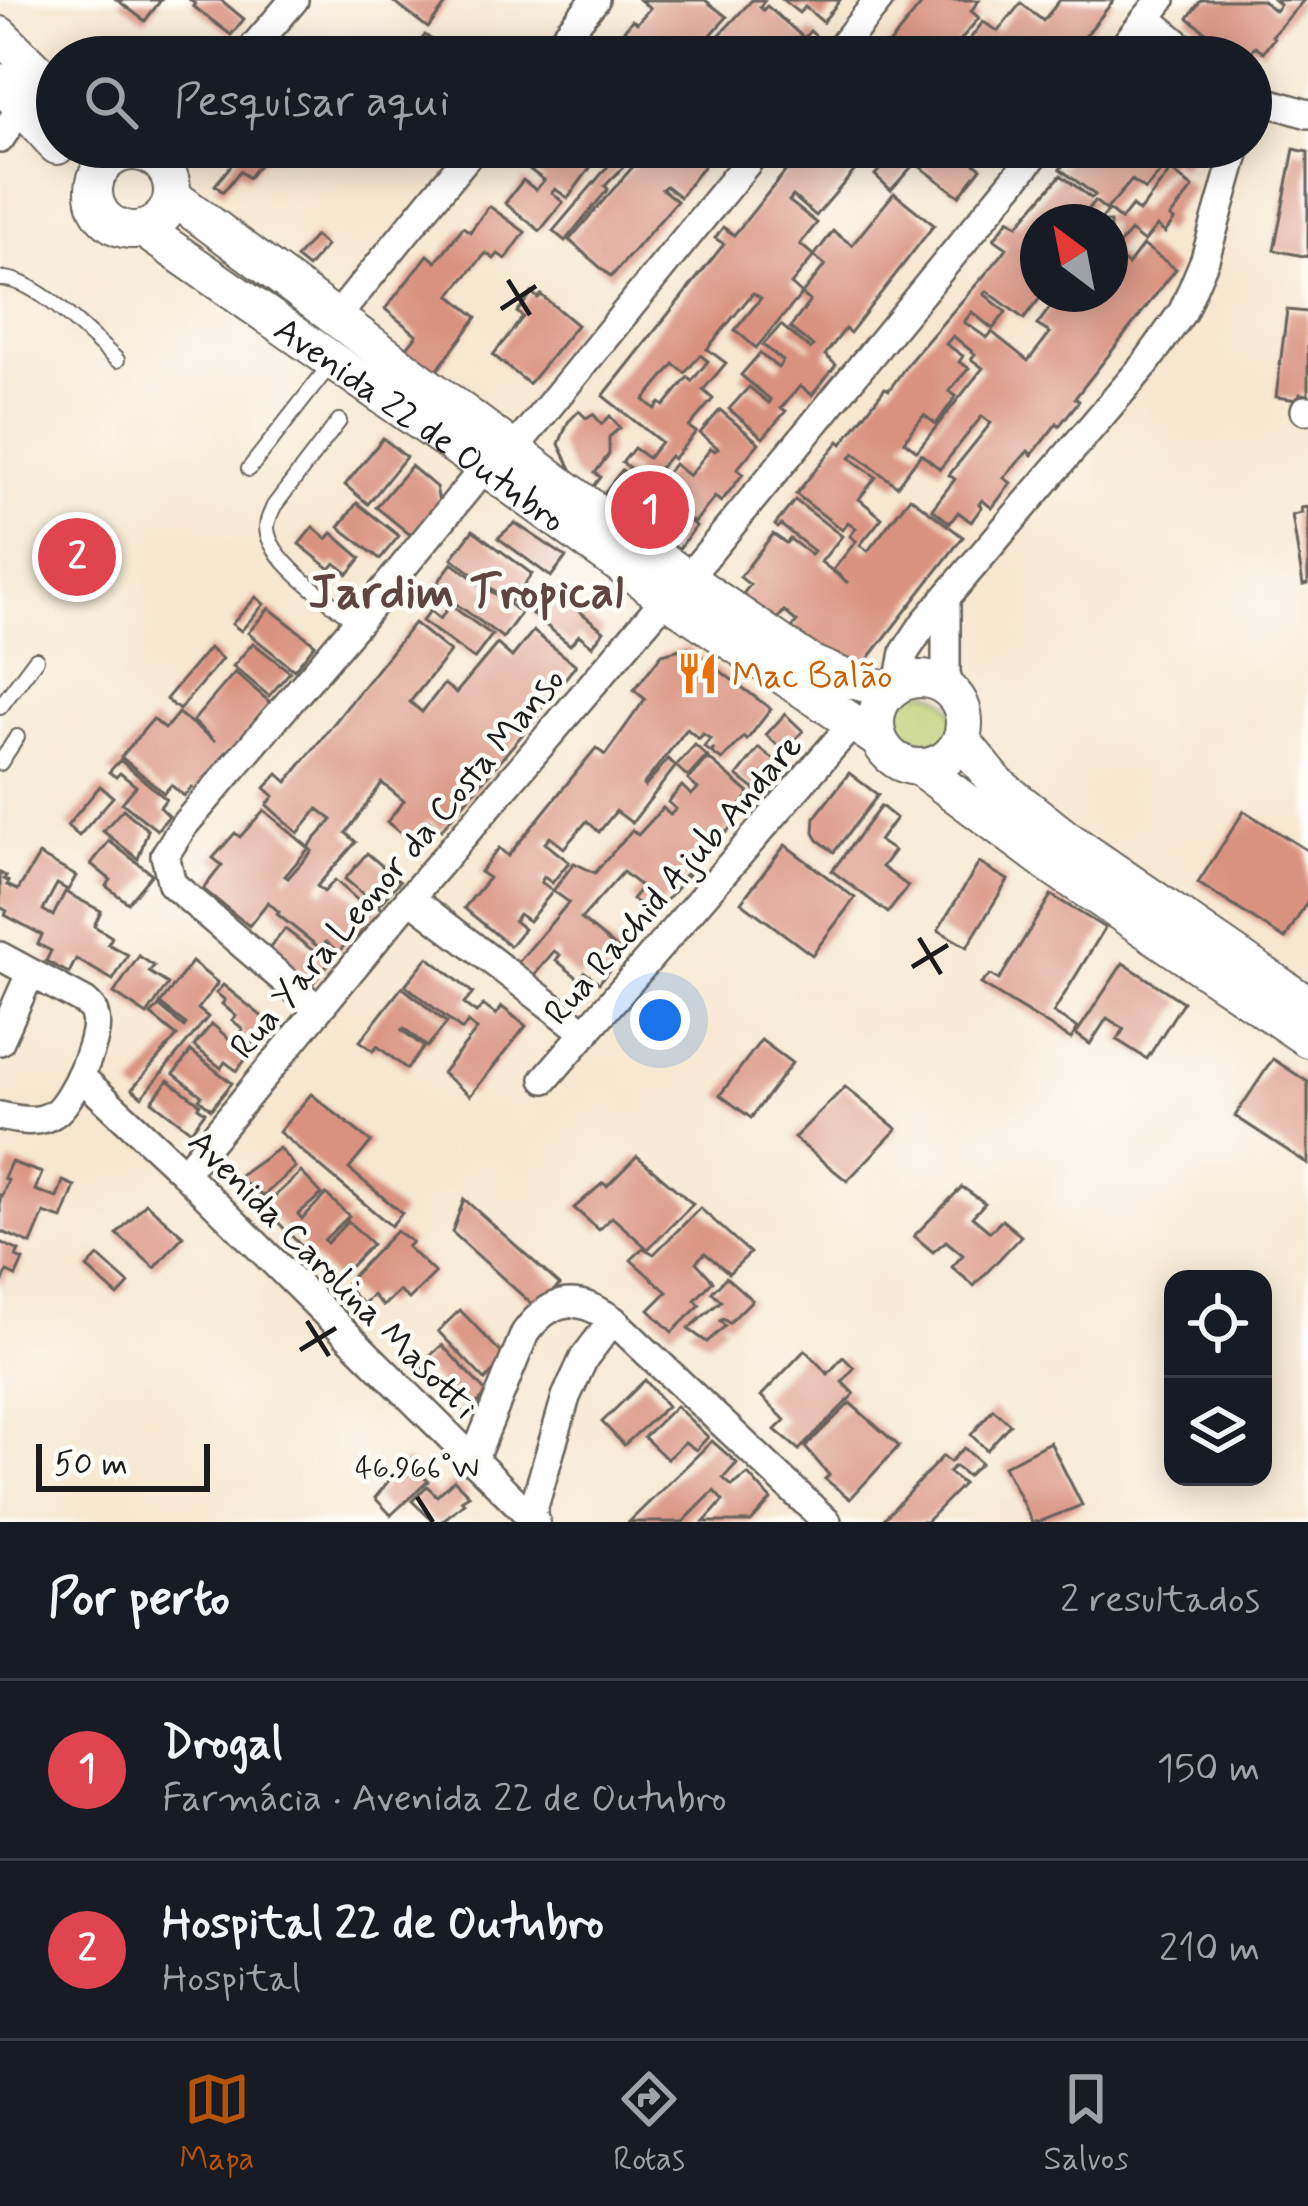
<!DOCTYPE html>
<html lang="pt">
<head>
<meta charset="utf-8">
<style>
  body { margin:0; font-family:Mynerve,sans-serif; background:#20242c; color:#f1f3f6 }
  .controls { position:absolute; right:36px; bottom:36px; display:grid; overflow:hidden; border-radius:24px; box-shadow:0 6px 30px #0003 }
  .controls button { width:108px; height:108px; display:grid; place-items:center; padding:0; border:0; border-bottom:3px solid #363941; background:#171b24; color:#f1f3f6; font:60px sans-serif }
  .compass { position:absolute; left:1020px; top:204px; width:108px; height:108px; border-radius:50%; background:#171b24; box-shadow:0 6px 30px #0003; rotate:328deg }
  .scale { position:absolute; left:36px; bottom:30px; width:174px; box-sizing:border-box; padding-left:12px; border:6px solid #1c1c1c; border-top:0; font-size:33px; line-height:42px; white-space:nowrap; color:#1c1c1c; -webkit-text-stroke:9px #fdfcf7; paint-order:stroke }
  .you { position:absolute; left:660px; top:1020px; width:42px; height:42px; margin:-30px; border:9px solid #fff; border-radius:50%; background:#1a73e8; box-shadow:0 0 0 18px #1a73e833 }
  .badge { display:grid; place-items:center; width:78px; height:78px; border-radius:50%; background:#b45309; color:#fff; font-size:39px; font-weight:700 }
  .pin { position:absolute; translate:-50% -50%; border:6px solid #fff; box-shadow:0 3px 12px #0006 }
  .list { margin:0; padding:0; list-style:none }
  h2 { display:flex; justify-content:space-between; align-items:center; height:156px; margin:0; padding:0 48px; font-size:51px }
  h2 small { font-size:39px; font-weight:400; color:#9ea1a6 }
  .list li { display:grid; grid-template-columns:78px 1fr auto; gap:36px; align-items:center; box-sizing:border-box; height:180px; padding:0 48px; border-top:3px solid #363941 }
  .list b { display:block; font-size:45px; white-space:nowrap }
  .list p { margin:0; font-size:39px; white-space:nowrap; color:#9ea1a6 }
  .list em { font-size:39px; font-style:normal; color:#9ea1a6 }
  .icon { flex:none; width:66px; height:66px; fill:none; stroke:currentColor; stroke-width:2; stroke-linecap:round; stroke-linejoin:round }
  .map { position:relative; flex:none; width:1308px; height:1522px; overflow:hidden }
  .search { position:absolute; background:#171b24; box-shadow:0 6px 30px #0003; left:36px; right:36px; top:36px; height:132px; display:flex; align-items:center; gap:30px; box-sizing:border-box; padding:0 42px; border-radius:66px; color:#9ea1a6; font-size:45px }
  .sheet { height:516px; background:#171b24 }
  nav { display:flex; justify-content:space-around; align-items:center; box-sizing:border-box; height:168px; border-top:3px solid #363941; background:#171b24; font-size:33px; color:#9ea1a6 }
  nav a { display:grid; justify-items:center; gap:6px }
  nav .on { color:#b45309 }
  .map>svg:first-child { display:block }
  .green { fill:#bccd70; stroke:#6c7446; stroke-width:3 }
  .building { fill:#d9927f; fill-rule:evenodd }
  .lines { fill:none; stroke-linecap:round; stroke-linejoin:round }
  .lane-casing { stroke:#68635b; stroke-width:18 }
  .street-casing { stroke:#68635b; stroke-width:32 }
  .secondary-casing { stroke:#68635b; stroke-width:40 }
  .lane { stroke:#fff; stroke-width:14 }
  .street { stroke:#fff; stroke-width:27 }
  .secondary { stroke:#fff; stroke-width:36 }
  .ticks { fill:none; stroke:#1c1c1c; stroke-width:4.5 }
  .labels { text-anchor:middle; stroke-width:9; stroke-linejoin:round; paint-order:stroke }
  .street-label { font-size:36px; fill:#1c1c1c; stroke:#fdfcf7 }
  .food-label { font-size:36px; fill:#c56008; stroke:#fdfcf7; text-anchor:start }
  .district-label { font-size:48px; font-weight:bold; fill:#5e453f; stroke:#fdfcf7 }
  .ticks-label { font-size:30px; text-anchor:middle; fill:#1c1c1c; stroke:#fdfcf7; stroke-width:9; stroke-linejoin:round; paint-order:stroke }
</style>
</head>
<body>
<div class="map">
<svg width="1308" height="1522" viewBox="0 0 1308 1522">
  <rect width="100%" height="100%" fill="#fdfcf7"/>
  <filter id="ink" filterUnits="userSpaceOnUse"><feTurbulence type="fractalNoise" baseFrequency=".00833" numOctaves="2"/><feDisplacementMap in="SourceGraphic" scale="24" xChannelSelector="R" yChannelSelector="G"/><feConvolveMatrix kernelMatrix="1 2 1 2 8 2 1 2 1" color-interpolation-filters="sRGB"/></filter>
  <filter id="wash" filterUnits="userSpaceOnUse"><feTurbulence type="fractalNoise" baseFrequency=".004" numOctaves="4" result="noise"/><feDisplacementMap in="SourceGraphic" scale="48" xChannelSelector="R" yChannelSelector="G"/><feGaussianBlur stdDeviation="2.7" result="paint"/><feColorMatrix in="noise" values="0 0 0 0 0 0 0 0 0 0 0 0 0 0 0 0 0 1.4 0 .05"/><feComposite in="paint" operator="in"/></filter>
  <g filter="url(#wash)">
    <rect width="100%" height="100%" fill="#f6e7d0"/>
    <!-- green -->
    <circle class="green" cx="922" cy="724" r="33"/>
    <g id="blocks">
      <!-- building -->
      <g class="building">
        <polygon points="117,0 161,0 145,21"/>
        <polygon points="190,0 221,0 244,19 231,35 193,6 195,4"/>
        <polygon points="391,0 449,0 428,28"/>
        <polygon points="640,0 705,0 727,17 691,57 604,57 632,20 637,23 650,8"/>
        <polygon points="752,0 765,0 760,7 763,10 767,6 804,38 810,31 819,39 804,57 699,57"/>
        <polygon points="783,0 840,0 823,22 805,7 799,13"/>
        <polygon points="925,0 979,0 971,11 979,18 957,44 960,46 951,57 879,57"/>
        <polygon points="1060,0 1114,0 1076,48 1082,52 1077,57 956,57 983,22 998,31 1021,3 1043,21"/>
        <polygon points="1201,0 1262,0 1275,11 1280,5 1274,0 1304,0 1272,36 1274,38 1263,52 1255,46 1247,57 1237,57 1188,18"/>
        <polygon points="425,35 455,57 409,57"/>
        <polygon points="246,147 274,147 248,178 240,171 223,192 215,185"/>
        <polygon points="529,147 571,147 593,164 568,198 555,189 552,193 563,202 540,231 505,203 523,180 536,190 544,180 518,161"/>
        <polygon points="650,147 662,147 680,163 685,157 673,147 718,147 680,197 666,186 662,189 677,201 611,277 569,240"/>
        <path d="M805,147H875L816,216L793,196L789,201L817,223L800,244L814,256L791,284L802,294L756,348L735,330L761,298L753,293L707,349L726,363L703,390L713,399L689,427L696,432L673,459L670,456L644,486L696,526L678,550L603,494L622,470L632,478L636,472L622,463L634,448L648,458L661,442L603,396L724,244L715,238L723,227L734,235ZM700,355L708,361L692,381L688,377L664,406L660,403L655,409L644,400L674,364L685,373Z"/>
        <polygon points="914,147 953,147 981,168 959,196 915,163 891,190 875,175 899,148 907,156"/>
        <path d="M1078,147H1199L1181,168L1171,160L1145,190L1132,180L1106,210L1095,201L1078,222H1038V240L1031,235L1028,239L1038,246V294H1043L1024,319L987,291L984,294L1006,312L993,329L972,312L964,322L987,338L992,332L1028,361L1050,333L1037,325L1057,298L1051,294H1110V222H1099L1109,210L1121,220L1132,206L1139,212L1171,170L1193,188L1170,217L1174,220L1165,233L1157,226L1144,242L1130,231L1113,253L1128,265L1143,245L1176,269L1075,398L1079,401L1059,426L1057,423L1032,455L1028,451L1004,478L1011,483L992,508L982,500L979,504L982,507L971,522L958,512L950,523L932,509L955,479L949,475L991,423L982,416L940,469L921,454L897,486L854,453L850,458L876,477L859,499L882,518L860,545L868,551L910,497L963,537L858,672L785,636L797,622L784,611L773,625L739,599L750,585L740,577L773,534L786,543L790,539L811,555L814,551L781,525L778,528L775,525L795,500L842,536L821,562L848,583L833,570L856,541L850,536L856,528L848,522L842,530L796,494L839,441L842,444L885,388L889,390L909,362L1001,256L1007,248L994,239L1009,219L1018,225L1061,175L1091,198L1095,195L1060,169ZM953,336L975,354L971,359L983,368L917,451L904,441L924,415L936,424L956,396L949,391L969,368L959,362L963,356L946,344Z"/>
        <polygon points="1294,149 1308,152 1308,257 1274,250"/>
        <polygon points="620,152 629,161 605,186 608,189 565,241 553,231"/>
        <polygon points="894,193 934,225 850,333 845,329 825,355 836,365 812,395 800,386 781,408 786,411 763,438 729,409 749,387 769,403 771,400 741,375 760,353 778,368 783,361 763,345 781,325 810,349 813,346 790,328 810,301 802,294 825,265 814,256 833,231 852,245"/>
        <polygon points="489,206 525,232 506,259 498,254 494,259 486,253 450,295 477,317 430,380 401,355 417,335 385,309 428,255 436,262 463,227 470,232"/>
        <polygon points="315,236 326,246 308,268 296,258"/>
        <polygon points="532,293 538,298 541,295 577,325 529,384 493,355 523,317 517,312"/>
        <polygon points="1287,310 1308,312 1308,395 1300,394 1298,400 1276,397"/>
        <polygon points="720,410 759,443 737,469 743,474 721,502 715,497 694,523 681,512 683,509 656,487 674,464 689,476 711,448 715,451 718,448 700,433"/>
        <polygon points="579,411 586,418 593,414 602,424 610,416 620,428 609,437 609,454 595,473 601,477 592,489 574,475 559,444 568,422"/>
        <polygon points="383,438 406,457 368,504 345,485"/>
        <polygon points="411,466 436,487 440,506 413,537 376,507"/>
        <polygon points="357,503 399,536 380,559 339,527"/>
        <polygon points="1308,507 1308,584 1303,585 1292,515 1302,513 1301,508"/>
        <polygon points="515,523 566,557 551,577 498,538"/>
        <polygon points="313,527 327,539 332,533 361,558 348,574 335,563 330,569 299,544"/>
        <polygon points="473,530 532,574 510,603 452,558"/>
        <polygon points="452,563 521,613 503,638 434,588"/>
        <polygon points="552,589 604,631 592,646 579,635 570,645 532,614"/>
        <polygon points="256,597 264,604 241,631 232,624"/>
        <polygon points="450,605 492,635 474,659 422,621 430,611 440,619"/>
        <polygon points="269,608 315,644 294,670 248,633"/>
        <polygon points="414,623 450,652 410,702 422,712 444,684 456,693 497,644 512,657 533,631 576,665 536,715 538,716 441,830 429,820 411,842 387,822 404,801 382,783 346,833 356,842 317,886 324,892 335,880 362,904 368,898 345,879 367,853 400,881 378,906 382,910 357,937 353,934 339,952 326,942 321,949 277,914 279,912 268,902 249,926 203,889 222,865 213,858 235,833 240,837 264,810 309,848 285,876 288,878 312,851 308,847 332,820 318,809 298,833 267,805 274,796 265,788 278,774 287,782"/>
        <polygon points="253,643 290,672 269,696 233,666"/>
        <polygon points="688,647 771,709 747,740 744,737 722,760 712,753 714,748 711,752 704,747 711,739 703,734 699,739 687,729 643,785 645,787 668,759 676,766 632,823 616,811 599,832 587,821 564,848 550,837 545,843 569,862 552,883 544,877 541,882 553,891 529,921 519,914 514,921 524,929 510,946 464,908 489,878 480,872 499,848 508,856 596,748 605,755 645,699 634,690 662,654"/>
        <polygon points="209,648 222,659 179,710 166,699"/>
        <polygon points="235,672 271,703 231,753 227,751 203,781 209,786 202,796 192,787 184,796 171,785 164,793 121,757 153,719 165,729 178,713 215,741 193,721"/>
        <polygon points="785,714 803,731 784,751 766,735"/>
        <polygon points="695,745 707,756 688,777 676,766"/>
        <polygon points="759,748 777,762 755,790 737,776"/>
        <polygon points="708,758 750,794 731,817 736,822 684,876 687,876 653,916 632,899 642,887 623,872 581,919 623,953 599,983 585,972 579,979 556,960 560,955 554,951 532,978 516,965 569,902 553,891 574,863 595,873 632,830 638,835 663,808 670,815 676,809 668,802 682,786 691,795 698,789 688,780"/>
        <polygon points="120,760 166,799 160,807 169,816 157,830 122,803 136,786 120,773 116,777 109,772"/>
        <polygon points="849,773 878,795 834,852 818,840 814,833 815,817"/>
        <polygon points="100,786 113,797 79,836 67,826"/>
        <polygon points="881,806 896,818 879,841 894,851 882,867 908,886 888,913 832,871"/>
        <polygon points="123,809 148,830 138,859 103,831"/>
        <polygon points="1244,811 1308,851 1308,900 1285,939 1198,883"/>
        <polygon points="109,841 152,874 128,903 106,886 111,880 91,864"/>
        <polygon points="785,845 855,898 812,955 741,902"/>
        <polygon points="39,855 76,876 68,890 57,884 43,910 53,916 65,892 101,911 94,926 112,937 108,944 128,955 113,980 76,959 69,973 46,961 51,951 38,944 42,935 5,915 7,911 0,907 0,873 6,876 4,879 9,882 7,885 18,890"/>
        <polygon points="979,863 1008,880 967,947 938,930"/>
        <polygon points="1051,895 1105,928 1053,1013 1078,1028 1071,1039 981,984 990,975 999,980"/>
        <polygon points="285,929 329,963 313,983 306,980 268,950"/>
        <polygon points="139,956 154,966 149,972 168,984 147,1015 114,993"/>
        <polygon points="428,957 473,993 464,1004 476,1013 483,1005 496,1015 502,1007 526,1026 470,1096 442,1073 477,1030 468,1022 462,1030 405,985"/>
        <polygon points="192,962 218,983 198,1009 208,1017 142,1097 132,1089 177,1036 151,1015 159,1006 184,1027 186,1024 160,1004"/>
        <polygon points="1123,963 1183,1002 1147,1059 1117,1040 1124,1029 1107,1018 1090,1044 1076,1034"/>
        <polygon points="223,985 270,1023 273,1030 258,1049 239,1034 243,1029 232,1020 236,1016 222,1004 225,1000 216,993"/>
        <polygon points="402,987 447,1023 427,1047 404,1028 402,1030 424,1047 407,1069 377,1046 373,1051 360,1041"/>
        <polygon points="212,1024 248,1056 237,1071 225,1062 221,1068 194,1046"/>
        <polygon points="761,1040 792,1063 751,1118 720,1095"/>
        <polygon points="191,1051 232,1083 211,1109 199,1099 202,1096 174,1074"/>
        <polygon points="1273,1059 1308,1082 1308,1164 1235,1116"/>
        <polygon points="168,1080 200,1104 198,1107 205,1112 191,1131 152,1101"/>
        <polygon points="845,1087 897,1129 847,1181 794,1138"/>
        <polygon points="311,1094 371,1142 349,1169 402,1213 391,1226 279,1132"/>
        <polygon points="279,1148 295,1167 263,1196 237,1178"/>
        <polygon points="637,1156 693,1204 648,1249 612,1217 599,1230 574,1208 603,1183 607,1186"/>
        <polygon points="11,1162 42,1173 35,1190 57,1198 63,1181 75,1186 62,1219 44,1213 31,1244 0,1231 0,1195 2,1196 8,1180 4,1178"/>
        <polygon points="301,1172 322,1194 298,1214 302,1219 326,1194 349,1216 324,1240 327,1243 348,1221 372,1244 336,1281 263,1207"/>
        <polygon points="962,1187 985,1203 972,1217 990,1232 1002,1220 1021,1236 974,1286 952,1267 963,1255 946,1241 933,1252 914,1236"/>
        <polygon points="464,1199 560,1285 535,1307 452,1232"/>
        <polygon points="146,1203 183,1236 155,1268 117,1234"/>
        <polygon points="700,1208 750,1253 729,1273 705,1253 696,1262 713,1281 695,1300 700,1305 672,1332 649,1310 667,1292 631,1260 643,1248 654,1254"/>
        <polygon points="396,1231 412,1242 407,1247 435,1273 409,1299 399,1291 383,1306 373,1295 363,1304 344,1285"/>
        <polygon points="0,1242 19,1251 16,1257 23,1260 16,1276 7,1272 0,1288"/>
        <polygon points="98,1256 129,1284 118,1296 87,1268"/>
        <polygon points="726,1277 752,1300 729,1323 723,1319 720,1321 725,1326 707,1342 688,1329 721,1301 712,1292"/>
        <polygon points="460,1310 506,1358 485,1380 438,1331"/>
        <polygon points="442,1345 488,1394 465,1413 420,1365"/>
        <polygon points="805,1350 828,1374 843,1357 854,1368 842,1382 854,1394 799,1450 775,1430 785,1420 761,1396"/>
        <polygon points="645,1380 667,1406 624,1445 602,1422"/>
        <polygon points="850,1403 899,1446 850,1499 825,1479 829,1475 805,1447"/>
        <polygon points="676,1406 708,1437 696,1450 685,1442 667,1459 644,1437"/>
        <polygon points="993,1409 1010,1424 987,1450 971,1435"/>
        <polygon points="712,1441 737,1463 723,1478 732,1486 748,1474 771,1500 751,1522 704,1522 723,1501 714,1491 683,1522 629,1522"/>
        <polygon points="1050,1442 1082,1505 1039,1522 1032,1522 1004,1466"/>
        <polygon points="964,1448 981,1463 967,1476 955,1466 948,1472 963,1484 926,1522 881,1522 943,1456 950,1462"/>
        <polygon points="405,1460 428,1481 391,1515 375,1498"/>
        <polygon points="454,1480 469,1495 461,1500 464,1503 441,1522 434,1522 412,1501 427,1486 437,1496"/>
      </g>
    </g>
  </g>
  <g filter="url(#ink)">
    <use href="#blocks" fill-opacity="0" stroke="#68635b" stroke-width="3"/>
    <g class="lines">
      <defs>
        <g id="lane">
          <path d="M0,279C35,276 90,337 117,360"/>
          <path d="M339,421L274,506C270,515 265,524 268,534C275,565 333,603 357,623"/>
          <polyline points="249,469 331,364"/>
          <polyline points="0,707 36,659"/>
          <polyline points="0,763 17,737"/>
        </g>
        <g id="street">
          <polyline points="1147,18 1194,57"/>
          <polyline points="245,57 294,0"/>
          <polyline points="548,57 595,0"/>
          <polyline points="833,57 879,0"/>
          <polyline points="1115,57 1161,0"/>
          <polyline points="1251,97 1308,114"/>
          <polyline points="0,139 22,106"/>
          <polyline points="158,160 169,147"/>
          <polyline points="335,319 475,147"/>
          <polyline points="1305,410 1308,410"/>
          <polyline points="514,449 760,147"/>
          <polyline points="687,579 1041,147"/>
          <polyline points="946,600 946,673 950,691"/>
          <polyline points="899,684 905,652 925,622 1146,363 1183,311 1205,259 1237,147"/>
          <polyline points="410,898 586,1033"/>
          <path d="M0,956L85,1002C91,1008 94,1010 95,1018C100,1038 72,1101 55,1113C38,1125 19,1120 0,1116"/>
          <polyline points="318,1009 172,884 165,855 184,825 357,623 485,467"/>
          <polyline points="0,1041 30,974"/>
          <polyline points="80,1076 184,1173 536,1522"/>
          <polyline points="545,1079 853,723"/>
          <polyline points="184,1173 410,898 666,598"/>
          <path d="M473,1461L525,1333C552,1296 578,1295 613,1320L827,1522"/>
          <polyline points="531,1517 566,1397 584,1358 613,1320"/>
        </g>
        <g id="secondary">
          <polyline points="0,35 57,91"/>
          <polyline points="0,82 57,146"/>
          <circle cx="133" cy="191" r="39"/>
          <polyline points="172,196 687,579 810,663 848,679 890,690"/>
          <path id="s1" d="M143,229L485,467L666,598L879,740"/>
          <circle cx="920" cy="723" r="44"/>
          <polyline points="961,739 998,785 1064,837 1308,1005"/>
          <polyline points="919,767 1056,869 1308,1039"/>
        </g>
      </defs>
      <!-- lane casing -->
      <use href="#lane" class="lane-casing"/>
      <!-- street casing -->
      <use href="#street" class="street-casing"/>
      <!-- secondary casing -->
      <use href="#secondary" class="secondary-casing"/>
      <!-- lane -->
      <use href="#lane" class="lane"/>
      <!-- street -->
      <use href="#street" class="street"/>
      <!-- secondary -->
      <use href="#secondary" class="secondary"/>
    </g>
  </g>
  <!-- ticks -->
  <path class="ticks" d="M508,280L530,315M501,309L536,286M919,938L941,974M912,967L948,945M307,1321L329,1356M300,1350L336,1328M417,1497L433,1522"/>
  <!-- icons -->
  <defs>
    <symbol id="restaurant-bare" viewBox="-9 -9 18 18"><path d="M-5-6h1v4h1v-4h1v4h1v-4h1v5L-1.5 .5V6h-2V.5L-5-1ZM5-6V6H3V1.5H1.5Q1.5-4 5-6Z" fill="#e8710a" stroke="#fdfcf7" stroke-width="2.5" paint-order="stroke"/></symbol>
  </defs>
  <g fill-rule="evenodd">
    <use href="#restaurant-bare" x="668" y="644" width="59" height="59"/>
  </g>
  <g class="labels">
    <!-- street labels -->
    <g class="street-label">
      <text dy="13" stroke="none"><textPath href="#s1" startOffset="339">Avenida 22 de Outubro</textPath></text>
      <text transform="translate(396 862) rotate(-50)" y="13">Rua Yara Leonor da Costa Manso</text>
      <text transform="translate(672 878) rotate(-49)" y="13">Rua Rachid Ajub Andare</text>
      <text transform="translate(334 1273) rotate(45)" y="13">Avenida Carolina Masotti</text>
    </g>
    <!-- food labels -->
    <g class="food-label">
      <text x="732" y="687">Mac Balão</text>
    </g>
    <!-- district labels -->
    <g class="district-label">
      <text x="466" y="607">Jardim Tropical</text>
    </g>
  </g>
  <g class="ticks-label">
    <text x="417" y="1477">46.966°W</text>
  </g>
</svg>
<div class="controls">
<button><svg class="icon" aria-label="locate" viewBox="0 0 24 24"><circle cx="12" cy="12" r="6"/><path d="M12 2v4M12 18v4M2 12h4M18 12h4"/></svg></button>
<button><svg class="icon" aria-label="layers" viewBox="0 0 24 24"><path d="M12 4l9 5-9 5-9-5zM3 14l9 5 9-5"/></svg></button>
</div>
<svg class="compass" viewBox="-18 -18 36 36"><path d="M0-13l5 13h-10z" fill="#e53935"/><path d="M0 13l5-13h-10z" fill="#9ea1a6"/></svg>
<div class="scale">50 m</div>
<div class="you"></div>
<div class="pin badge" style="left:650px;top:510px;background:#e0444e">1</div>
<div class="pin badge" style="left:77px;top:557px;background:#e0444e">2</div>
<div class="search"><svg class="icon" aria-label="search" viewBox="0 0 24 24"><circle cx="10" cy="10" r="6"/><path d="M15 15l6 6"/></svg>Pesquisar aqui</div>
</div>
<section class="sheet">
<h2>Por perto<small>2 resultados</small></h2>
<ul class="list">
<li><span class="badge" style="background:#e0444e">1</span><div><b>Drogal</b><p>Farmácia · Avenida 22 de Outubro</p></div><em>150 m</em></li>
<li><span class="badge" style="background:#e0444e">2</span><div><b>Hospital 22 de Outubro</b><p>Hospital</p></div><em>210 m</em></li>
</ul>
</section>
<nav>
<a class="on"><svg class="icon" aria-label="map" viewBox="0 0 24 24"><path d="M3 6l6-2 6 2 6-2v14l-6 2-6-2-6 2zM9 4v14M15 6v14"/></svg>Mapa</a>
<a><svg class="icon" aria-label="directions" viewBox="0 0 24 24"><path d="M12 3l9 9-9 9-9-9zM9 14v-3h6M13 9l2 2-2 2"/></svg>Rotas</a>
<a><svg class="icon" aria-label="saved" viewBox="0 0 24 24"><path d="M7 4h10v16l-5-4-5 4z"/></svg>Salvos</a>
</nav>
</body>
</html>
